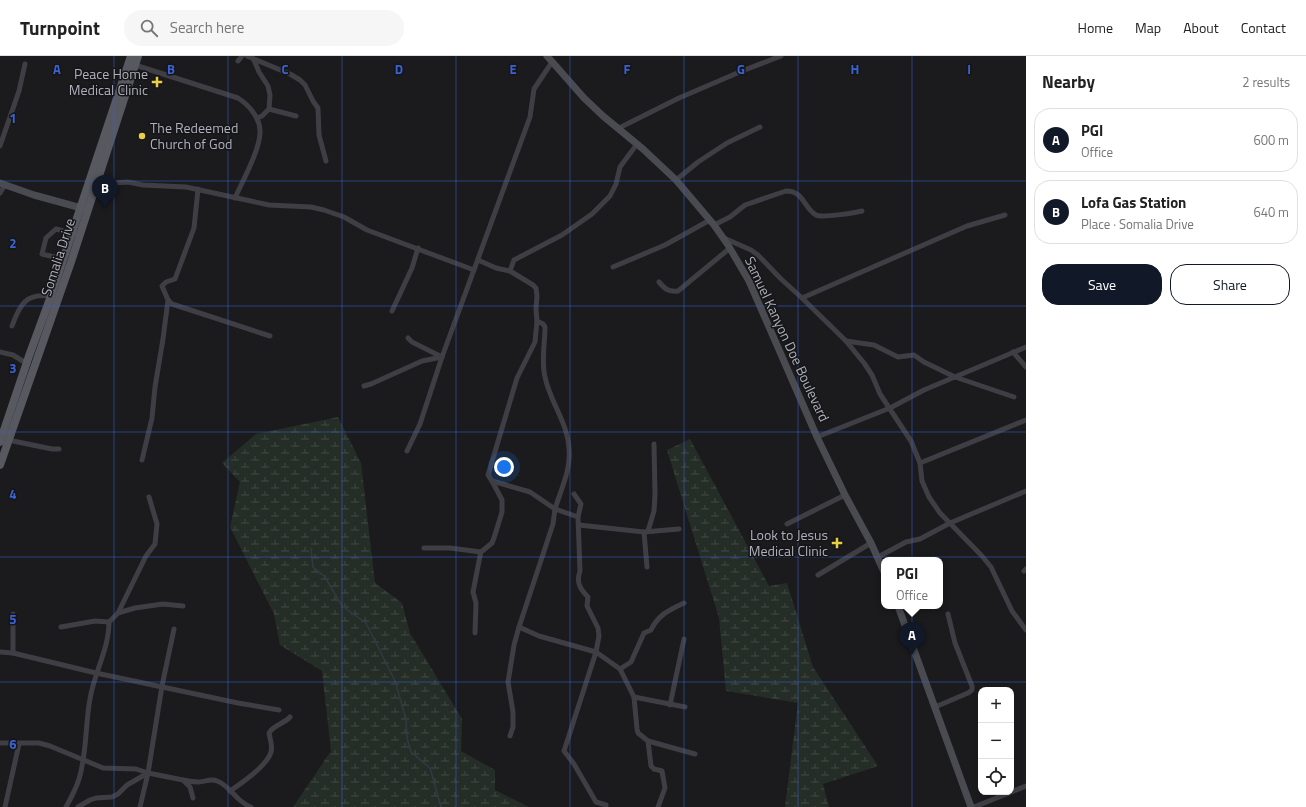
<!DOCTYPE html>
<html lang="en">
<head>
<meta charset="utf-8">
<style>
  body { margin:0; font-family:"Titillium Web",sans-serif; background:#f6f6f6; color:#222 }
  .controls { position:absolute; right:12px; bottom:12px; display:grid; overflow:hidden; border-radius:8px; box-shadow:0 2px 6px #0003 }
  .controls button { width:36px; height:36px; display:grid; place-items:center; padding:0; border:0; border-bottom:1px solid #e0e0e0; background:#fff; color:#222; font:20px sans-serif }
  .you { position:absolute; left:504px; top:411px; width:14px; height:14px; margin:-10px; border:3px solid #fff; border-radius:50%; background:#1a73e8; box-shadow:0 0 0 6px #1a73e833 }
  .badge { display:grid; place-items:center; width:26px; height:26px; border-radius:50%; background:#111827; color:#fff; font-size:13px; font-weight:700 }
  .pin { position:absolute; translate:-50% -33px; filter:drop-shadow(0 1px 2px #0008) }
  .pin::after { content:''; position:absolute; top:21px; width:14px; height:12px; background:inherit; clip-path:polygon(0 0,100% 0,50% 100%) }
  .popup { position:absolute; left:881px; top:501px; width:62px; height:52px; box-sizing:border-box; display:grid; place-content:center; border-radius:8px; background:#fff; filter:drop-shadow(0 1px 3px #0005); font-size:13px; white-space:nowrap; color:#767676 }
  .popup b { font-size:15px; color:#222 }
  .popup::after { content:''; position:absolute; left:50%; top:100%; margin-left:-8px; border:8px solid transparent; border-top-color:#fff }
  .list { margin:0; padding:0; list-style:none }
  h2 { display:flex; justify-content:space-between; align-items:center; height:52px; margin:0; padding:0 16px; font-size:17px }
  h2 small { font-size:13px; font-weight:400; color:#767676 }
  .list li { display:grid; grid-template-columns:26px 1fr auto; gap:12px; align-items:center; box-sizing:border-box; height:64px; margin:0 8px 8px; padding:0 8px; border:1px solid #e0e0e0; border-radius:16px }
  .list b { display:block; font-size:15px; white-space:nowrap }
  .list p { margin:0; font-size:13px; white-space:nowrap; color:#767676 }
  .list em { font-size:13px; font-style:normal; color:#767676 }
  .actions { display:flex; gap:8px; padding:12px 16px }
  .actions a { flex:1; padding:9px 0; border:1px solid #111827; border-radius:16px; text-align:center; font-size:14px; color:#111827 }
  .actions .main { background:#111827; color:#fff }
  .icon { flex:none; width:22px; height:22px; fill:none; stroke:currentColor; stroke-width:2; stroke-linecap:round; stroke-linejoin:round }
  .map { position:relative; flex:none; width:1026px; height:751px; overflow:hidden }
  header { display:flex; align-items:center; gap:24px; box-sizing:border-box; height:56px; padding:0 20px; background:#fff; border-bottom:1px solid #e0e0e0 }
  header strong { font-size:19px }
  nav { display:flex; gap:22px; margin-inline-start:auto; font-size:14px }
  .search { width:280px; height:36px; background:#f6f6f6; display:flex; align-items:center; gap:10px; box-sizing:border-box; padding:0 14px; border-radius:22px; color:#767676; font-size:15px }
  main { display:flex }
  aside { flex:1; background:#fff }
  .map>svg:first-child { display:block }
  .wetland { fill:url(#wetland-marsh) }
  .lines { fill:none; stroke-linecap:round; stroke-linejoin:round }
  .stream { stroke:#333942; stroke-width:1.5 }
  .street { stroke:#3e3e44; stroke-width:5 }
  .secondary { stroke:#4a4a51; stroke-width:7 }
  .primary { stroke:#585860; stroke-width:8 }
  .grid { fill:none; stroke:#3a62d2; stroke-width:1; stroke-opacity:0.55 }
  .poi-dot { fill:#e9cf46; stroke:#161518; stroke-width:1.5 }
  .labels { text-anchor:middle; stroke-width:3; stroke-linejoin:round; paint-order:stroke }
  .poi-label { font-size:14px; fill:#aeb0bb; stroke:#161518; text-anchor:end }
  .street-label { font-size:14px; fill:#aeb0bb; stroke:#161518 }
  .grid-label { font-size:13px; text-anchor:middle; font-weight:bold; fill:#3a62d2; stroke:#161518; stroke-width:3; stroke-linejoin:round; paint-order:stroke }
</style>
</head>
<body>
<header>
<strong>Turnpoint</strong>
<div class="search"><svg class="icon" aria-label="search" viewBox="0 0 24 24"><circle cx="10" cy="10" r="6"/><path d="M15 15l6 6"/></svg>Search here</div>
<nav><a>Home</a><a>Map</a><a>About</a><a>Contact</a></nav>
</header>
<main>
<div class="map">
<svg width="1026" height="751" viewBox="0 0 1026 751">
  <defs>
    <pattern id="wetland-marsh" width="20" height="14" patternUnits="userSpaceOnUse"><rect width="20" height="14" fill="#252d27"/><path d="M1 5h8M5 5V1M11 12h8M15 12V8" fill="none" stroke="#424944"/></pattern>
  </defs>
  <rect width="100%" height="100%" fill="#1b1b1d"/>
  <!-- wetland -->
  <g class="wetland">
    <polygon points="338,361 361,407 375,527 402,547 410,577 462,663 461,695 495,714 495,734 529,751 293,751 331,695 322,615 280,589 274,558 230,471 240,426 222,407 256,378"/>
    <polygon points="690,383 769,530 787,527 813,611 878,710 823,728 829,751 785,751 798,647 726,635 719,562 667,394"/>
  </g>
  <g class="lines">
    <!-- stream -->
    <polyline class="stream" points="311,492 313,511 325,521 342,550 366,567 395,625 406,663 407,682 411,696 430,712 441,751"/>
    <!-- street -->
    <g class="street">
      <polyline points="247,0 290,18 300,24 305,29 313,45 318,52 319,79 326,105"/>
      <polyline points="254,4 259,16 268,30 270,39 269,53 262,60 257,62"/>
      <polyline points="238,5 242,0"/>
      <path d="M135,9L238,42C249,49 260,62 260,75C261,92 242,126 235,142"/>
      <polyline points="269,53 296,60"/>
      <polyline points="619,72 679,42 742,15 781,0"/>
      <polyline points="0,90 19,35 25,8"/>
      <polyline points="676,124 698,106 727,87 760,71"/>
      <polyline points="97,128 128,126 143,129 186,131 269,149 311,151 324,154 344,161 367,174 474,214"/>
      <polyline points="198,133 194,172 175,223 166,226 162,230 168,244 172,248 270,280"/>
      <polyline points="0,137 5,129"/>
      <path d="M714,169L730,161L745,149L786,135C804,135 803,151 816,159C821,162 854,157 862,155"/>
      <polyline points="724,182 751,194 758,199 780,222 802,242 846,285 864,307 872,319 880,338 911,385 920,407 922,425 929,441 940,457 982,500 991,511 1012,555 1026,574"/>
      <polyline points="63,203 42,198 46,182 56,173 75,178"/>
      <path d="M478,204L496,212L510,215L533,229L536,232L537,240L536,253L537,265L543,268L545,271C545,287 541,305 545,321C550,346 568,367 569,393C571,414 561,433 555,453L578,461L580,515C576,526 580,533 588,541L587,550L598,572L599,580L596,596L564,695L574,708L596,746L606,749"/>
      <polyline points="613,211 665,189 710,164"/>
      <polyline points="510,215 514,204 562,179 592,158 610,140 616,128 620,111 637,88"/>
      <path d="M659,226C665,233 668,236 678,235L730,192"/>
      <polyline points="802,242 967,170 1005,159"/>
      <polyline points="392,255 412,212 418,192"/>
      <path d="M12,270C20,248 26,237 51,240"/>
      <polyline points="408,282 412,286 442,301"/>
      <polyline points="846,285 874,289 898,301 914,299 924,306 955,321 1014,341"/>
      <polyline points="0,296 13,299 26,307"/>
      <polyline points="1013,296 1026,311"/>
      <polyline points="364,330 371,328 422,305 442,301"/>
      <polyline points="817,381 890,352 924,334 1026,291"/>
      <polyline points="8,384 52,393 59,393"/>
      <polyline points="407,395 420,368 442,301 530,61 534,33 552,6"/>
      <polyline points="142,404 152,362 155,331 163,283 168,244"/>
      <polyline points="920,407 1026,364"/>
      <polyline points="574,438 581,448 578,461"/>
      <polyline points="787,468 845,439"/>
      <polyline points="579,469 644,476 679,473"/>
      <polyline points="648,475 654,455 655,439 654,388"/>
      <polyline points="644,476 647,511"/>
      <polyline points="424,492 450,492 481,496"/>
      <polyline points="878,501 906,486 920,483 950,467 1026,435"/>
      <polyline points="1024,515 1026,513"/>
      <polyline points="818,519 871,487"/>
      <polyline points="118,557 146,500 155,488 157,468 149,441"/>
      <polyline points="13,558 13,597"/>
      <polyline points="61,571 95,565 109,566 118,557 135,552 163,548 183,550"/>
      <polyline points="519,571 539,580 596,596 620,613 634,641 637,673 638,677 648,685 651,710 654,713 662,715 665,732 658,751"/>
      <polyline points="475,577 476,547 473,536 480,500 481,496 492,487 494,482 502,456 502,444 492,425"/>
      <polyline points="0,596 13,597 96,617 238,647 279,654"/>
      <path d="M620,613L631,606L644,577L651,574C658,559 669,554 684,547"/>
      <polyline points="634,641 685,651"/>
      <polyline points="670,649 684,583"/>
      <polyline points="935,651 968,637 972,634 972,630 955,587 948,558"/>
      <polyline points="510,680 513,671 513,656 508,626 514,589 519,571 553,468 555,453 530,436 492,425 488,419 517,322 535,286 537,265"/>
      <polyline points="648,685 695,698"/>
      <polyline points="0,687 39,687 50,690 103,712 136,713 148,717 183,724"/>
      <path d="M230,735C242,727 267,710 271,696C273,690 270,683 269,677C273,669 284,668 290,661"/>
      <path d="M193,742L190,731L183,724C188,725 193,726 199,726C205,726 211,722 217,725C231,730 236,746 251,751"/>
      <polyline points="5,751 19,688"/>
      <path d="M66,751C71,742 76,733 79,723C87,697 85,670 90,643C94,617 109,593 109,566"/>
      <polyline points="78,751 90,744 96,742 112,741 118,738 127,729 148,717"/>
      <polyline points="140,751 148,717 162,630 174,573"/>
      <polyline points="974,751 1026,730"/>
    </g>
    <!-- secondary -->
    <g class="secondary">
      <polyline points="547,0 584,42 603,60 643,93 676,124 714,169 728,189 749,225 817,381 845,439 871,487 884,516"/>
      <polyline points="0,127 34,139 85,153"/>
      <polyline points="898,550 971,751"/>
    </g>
    <!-- primary -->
    <g class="primary">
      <polyline points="0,386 29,300 51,240 131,0"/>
      <polyline points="0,409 71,206 138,0"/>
    </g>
  </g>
  <!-- grid -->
  <path class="grid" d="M114,0V751M228,0V751M342,0V751M456,0V751M570,0V751M684,0V751M798,0V751M912,0V751M0,125H1026M0,250H1026M0,376H1026M0,501H1026M0,626H1026"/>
  <!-- markers -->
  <g class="poi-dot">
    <path d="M155 20h4v4h4v4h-4v4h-4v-4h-4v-4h4z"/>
    <circle cx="142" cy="80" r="4"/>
    <path d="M835 481h4v4h4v4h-4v4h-4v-4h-4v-4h4z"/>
  </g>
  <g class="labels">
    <!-- poi labels -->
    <g class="poi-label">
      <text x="148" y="23">Peace Home<tspan x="148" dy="16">Medical Clinic</tspan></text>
      <text x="150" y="77" text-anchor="start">The Redeemed<tspan x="150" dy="16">Church of God</tspan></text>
      <text x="828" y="484">Look to Jesus<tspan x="828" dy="16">Medical Clinic</tspan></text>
    </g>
    <!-- street labels -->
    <g class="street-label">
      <text transform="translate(58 201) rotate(-72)" y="5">Somalia Drive</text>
      <text transform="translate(787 283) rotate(65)" y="5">Samuel Kanyon Doe Boulevard</text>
    </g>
  </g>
  <g class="grid-label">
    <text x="57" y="18">A</text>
    <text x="171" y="18">B</text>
    <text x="285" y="18">C</text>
    <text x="399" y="18">D</text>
    <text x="513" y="18">E</text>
    <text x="627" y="18">F</text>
    <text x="741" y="18">G</text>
    <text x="855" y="18">H</text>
    <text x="969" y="18">I</text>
    <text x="13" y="67">1</text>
    <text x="13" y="192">2</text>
    <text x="13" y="317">3</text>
    <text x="13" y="443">4</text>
    <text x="13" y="568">5</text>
    <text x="13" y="693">6</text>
  </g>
</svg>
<div class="controls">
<button>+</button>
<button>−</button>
<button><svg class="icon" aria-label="locate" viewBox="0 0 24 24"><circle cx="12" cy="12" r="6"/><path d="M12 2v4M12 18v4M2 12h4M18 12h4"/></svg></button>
</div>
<div class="you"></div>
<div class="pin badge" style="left:912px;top:599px">A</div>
<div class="popup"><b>PGI</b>Office</div>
<div class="pin badge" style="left:105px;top:152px">B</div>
</div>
<aside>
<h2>Nearby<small>2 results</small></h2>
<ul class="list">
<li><span class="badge">A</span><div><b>PGI</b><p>Office</p></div><em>600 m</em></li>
<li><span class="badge">B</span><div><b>Lofa Gas Station</b><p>Place · Somalia Drive</p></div><em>640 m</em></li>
</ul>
<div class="actions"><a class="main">Save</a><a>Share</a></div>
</aside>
</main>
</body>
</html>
